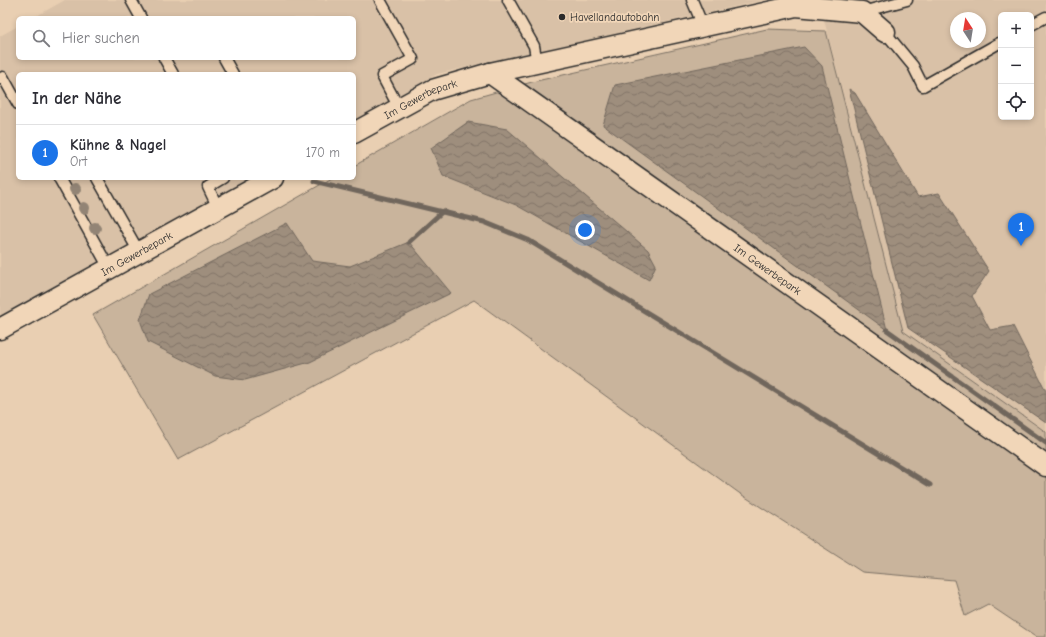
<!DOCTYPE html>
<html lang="de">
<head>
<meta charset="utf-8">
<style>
  body { margin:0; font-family:"Comic Neue",sans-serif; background:#f7f7f7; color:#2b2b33 }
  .controls { position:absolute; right:12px; top:12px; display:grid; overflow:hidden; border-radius:6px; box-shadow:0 2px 6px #0003 }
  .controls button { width:36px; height:36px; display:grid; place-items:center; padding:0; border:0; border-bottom:1px solid #e1e1e2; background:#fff; color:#2b2b33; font:20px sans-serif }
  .compass { position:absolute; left:950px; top:12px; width:36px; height:36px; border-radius:50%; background:#fff; box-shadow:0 2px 6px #0003; rotate:348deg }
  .you { position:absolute; left:585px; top:230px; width:14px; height:14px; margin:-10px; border:3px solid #fff; border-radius:50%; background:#1a73e8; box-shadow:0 0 0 6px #1a73e833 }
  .badge { display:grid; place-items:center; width:26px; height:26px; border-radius:50%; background:#1a73e8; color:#fff; font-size:13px; font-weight:700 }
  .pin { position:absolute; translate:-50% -33px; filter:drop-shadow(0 1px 2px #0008) }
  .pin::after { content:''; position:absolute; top:21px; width:14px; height:12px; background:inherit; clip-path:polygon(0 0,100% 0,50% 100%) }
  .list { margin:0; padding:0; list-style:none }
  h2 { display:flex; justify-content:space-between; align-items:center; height:52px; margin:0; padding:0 16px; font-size:17px }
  h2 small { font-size:13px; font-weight:400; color:#7c7c81 }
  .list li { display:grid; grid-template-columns:26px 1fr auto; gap:12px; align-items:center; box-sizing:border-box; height:56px; padding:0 16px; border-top:1px solid #e1e1e2 }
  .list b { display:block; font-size:15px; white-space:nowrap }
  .list p { margin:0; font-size:13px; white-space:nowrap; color:#7c7c81 }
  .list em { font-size:13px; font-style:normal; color:#7c7c81 }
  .icon { flex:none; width:22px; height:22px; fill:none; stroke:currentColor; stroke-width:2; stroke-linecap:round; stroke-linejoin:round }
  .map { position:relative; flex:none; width:1046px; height:637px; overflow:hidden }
  .search { position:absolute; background:#fff; box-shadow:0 2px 6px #0003; left:16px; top:16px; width:340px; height:44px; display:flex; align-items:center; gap:10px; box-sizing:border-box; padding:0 14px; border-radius:6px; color:#7c7c81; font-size:15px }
  .panel { position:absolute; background:#fff; box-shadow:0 2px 6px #0003; left:16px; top:72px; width:340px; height:108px; border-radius:6px }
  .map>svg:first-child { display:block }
  .built { fill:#d9c1a7; fill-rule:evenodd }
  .grass { fill:#c9b49c; stroke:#7a7064 }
  .water { fill:url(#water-waves); stroke:#70665c }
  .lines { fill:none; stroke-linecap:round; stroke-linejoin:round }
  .stream { stroke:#70665c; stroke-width:5 }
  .lane-casing { stroke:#2b2b2b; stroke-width:13 }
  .street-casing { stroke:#2b2b2b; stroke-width:23 }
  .lane { stroke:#f1d6b8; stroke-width:10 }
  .street { stroke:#f1d6b8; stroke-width:20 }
  .tree { fill:#928474 }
  .poi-dot { fill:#2b2b2b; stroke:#f1d6b8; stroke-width:1.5 }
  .labels { text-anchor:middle; stroke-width:3.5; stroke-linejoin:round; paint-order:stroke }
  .poi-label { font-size:11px; fill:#2b2b2b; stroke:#f1d6b8; text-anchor:start }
  .street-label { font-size:11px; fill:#2b2b2b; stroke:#f1d6b8 }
</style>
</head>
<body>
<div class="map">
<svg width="1046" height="637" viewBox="0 0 1046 637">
  <defs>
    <pattern id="water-waves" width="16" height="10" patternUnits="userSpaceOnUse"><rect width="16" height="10" fill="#9e8e7d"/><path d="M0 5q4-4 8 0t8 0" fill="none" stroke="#817467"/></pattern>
  </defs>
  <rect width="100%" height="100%" fill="#e9cfb2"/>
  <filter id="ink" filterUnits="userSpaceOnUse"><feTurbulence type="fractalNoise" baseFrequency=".025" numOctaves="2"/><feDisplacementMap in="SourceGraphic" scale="8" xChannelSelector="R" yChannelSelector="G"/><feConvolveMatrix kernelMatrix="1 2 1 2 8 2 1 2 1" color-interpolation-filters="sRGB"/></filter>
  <g filter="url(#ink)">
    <!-- built -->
    <g class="built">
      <polygon points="65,0 764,0 437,74 354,123 354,74 18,74 18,178 255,178 0,318 0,36 18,26 18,58 354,58 354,18 33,18"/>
      <path d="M819,0H1046V432L903,331ZM1001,15H1031V117H1001ZM956,18H980V42H956Z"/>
    </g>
    <!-- grass -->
    <polygon class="grass" points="767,29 826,31 903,331 1046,432 1046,637 1037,637 988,604 965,616 954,580 862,572 739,493 474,300 178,460 93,315 332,178 354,178 354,166 471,99 532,82"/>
    <!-- water -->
    <g class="water">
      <polygon points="804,47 822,66 887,330 603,125 615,85"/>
      <polygon points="849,89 855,93 918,197 939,193 989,271 972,296 990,330 1013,326 1046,391 1046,423 908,328"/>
      <polygon points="468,122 507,129 648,250 656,265 649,280 516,205 443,176 431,148"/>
      <polygon points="287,223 312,261 350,266 409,242 451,293 310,362 245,380 215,376 148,342 140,320 149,294"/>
    </g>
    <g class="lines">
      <!-- stream -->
      <g class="stream">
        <polyline points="314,181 484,222 528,240 930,485"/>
        <polyline points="409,242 443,211"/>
        <polyline points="887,330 1046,443"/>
      </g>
      <defs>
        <g id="lane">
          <polyline points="131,0 141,18"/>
          <polyline points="380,0 413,59 382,76 399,108"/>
          <polyline points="508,0 534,46 537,63"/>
          <polyline points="692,0 703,26"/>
          <polyline points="862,12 907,0"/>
          <polyline points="1031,25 1046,17"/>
          <polyline points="885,32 913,66 923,86 1001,42"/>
          <polyline points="164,58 173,74"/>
          <polyline points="224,58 233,74"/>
          <polyline points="0,79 3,77 18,104"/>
          <polyline points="59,178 109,268"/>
          <polyline points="97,178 139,252"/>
          <polyline points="218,208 208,187 223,178"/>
        </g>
        <g id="street">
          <path id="s1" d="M490,73L1046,466"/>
          <path id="s2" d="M354,133L432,90L490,73L796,6L862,12L885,32"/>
          <path id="s3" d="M0,329L273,178"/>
        </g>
      </defs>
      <!-- lane casing -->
      <use href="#lane" class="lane-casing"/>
      <!-- street casing -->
      <use href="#street" class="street-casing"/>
      <!-- lane -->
      <use href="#lane" class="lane"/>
      <!-- street -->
      <use href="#street" class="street"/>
    </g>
    <!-- trees -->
    <g class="tree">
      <circle cx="75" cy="189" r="6"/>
      <circle cx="84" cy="208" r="6"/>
      <circle cx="95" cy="228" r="6"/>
    </g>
  </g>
  <!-- markers -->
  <circle class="poi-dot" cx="562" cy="17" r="4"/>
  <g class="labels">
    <!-- poi labels -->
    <g class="poi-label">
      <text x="570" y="21">Havellandautobahn</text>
    </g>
    <!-- street labels -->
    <g class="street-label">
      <text dy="4" stroke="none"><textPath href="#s2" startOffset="75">Im Gewerbepark</textPath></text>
      <text dy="4" stroke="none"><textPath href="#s3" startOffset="156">Im Gewerbepark</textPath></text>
      <text dy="4" stroke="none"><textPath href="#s1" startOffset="340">Im Gewerbepark</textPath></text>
    </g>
  </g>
</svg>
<div class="controls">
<button>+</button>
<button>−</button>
<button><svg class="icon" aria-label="locate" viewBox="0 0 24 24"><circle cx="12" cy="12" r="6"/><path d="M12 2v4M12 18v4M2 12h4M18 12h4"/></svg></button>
</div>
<svg class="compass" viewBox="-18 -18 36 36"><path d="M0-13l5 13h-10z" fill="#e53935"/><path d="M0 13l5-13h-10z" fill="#7c7c81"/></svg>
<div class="you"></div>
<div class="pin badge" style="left:1021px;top:246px">1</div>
<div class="search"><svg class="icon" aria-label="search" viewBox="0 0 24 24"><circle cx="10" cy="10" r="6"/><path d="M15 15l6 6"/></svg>Hier suchen</div>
<section class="panel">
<h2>In der Nähe<small></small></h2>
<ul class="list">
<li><span class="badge">1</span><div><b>Kühne &amp; Nagel</b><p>Ort</p></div><em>170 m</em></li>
</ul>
</section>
</div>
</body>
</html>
